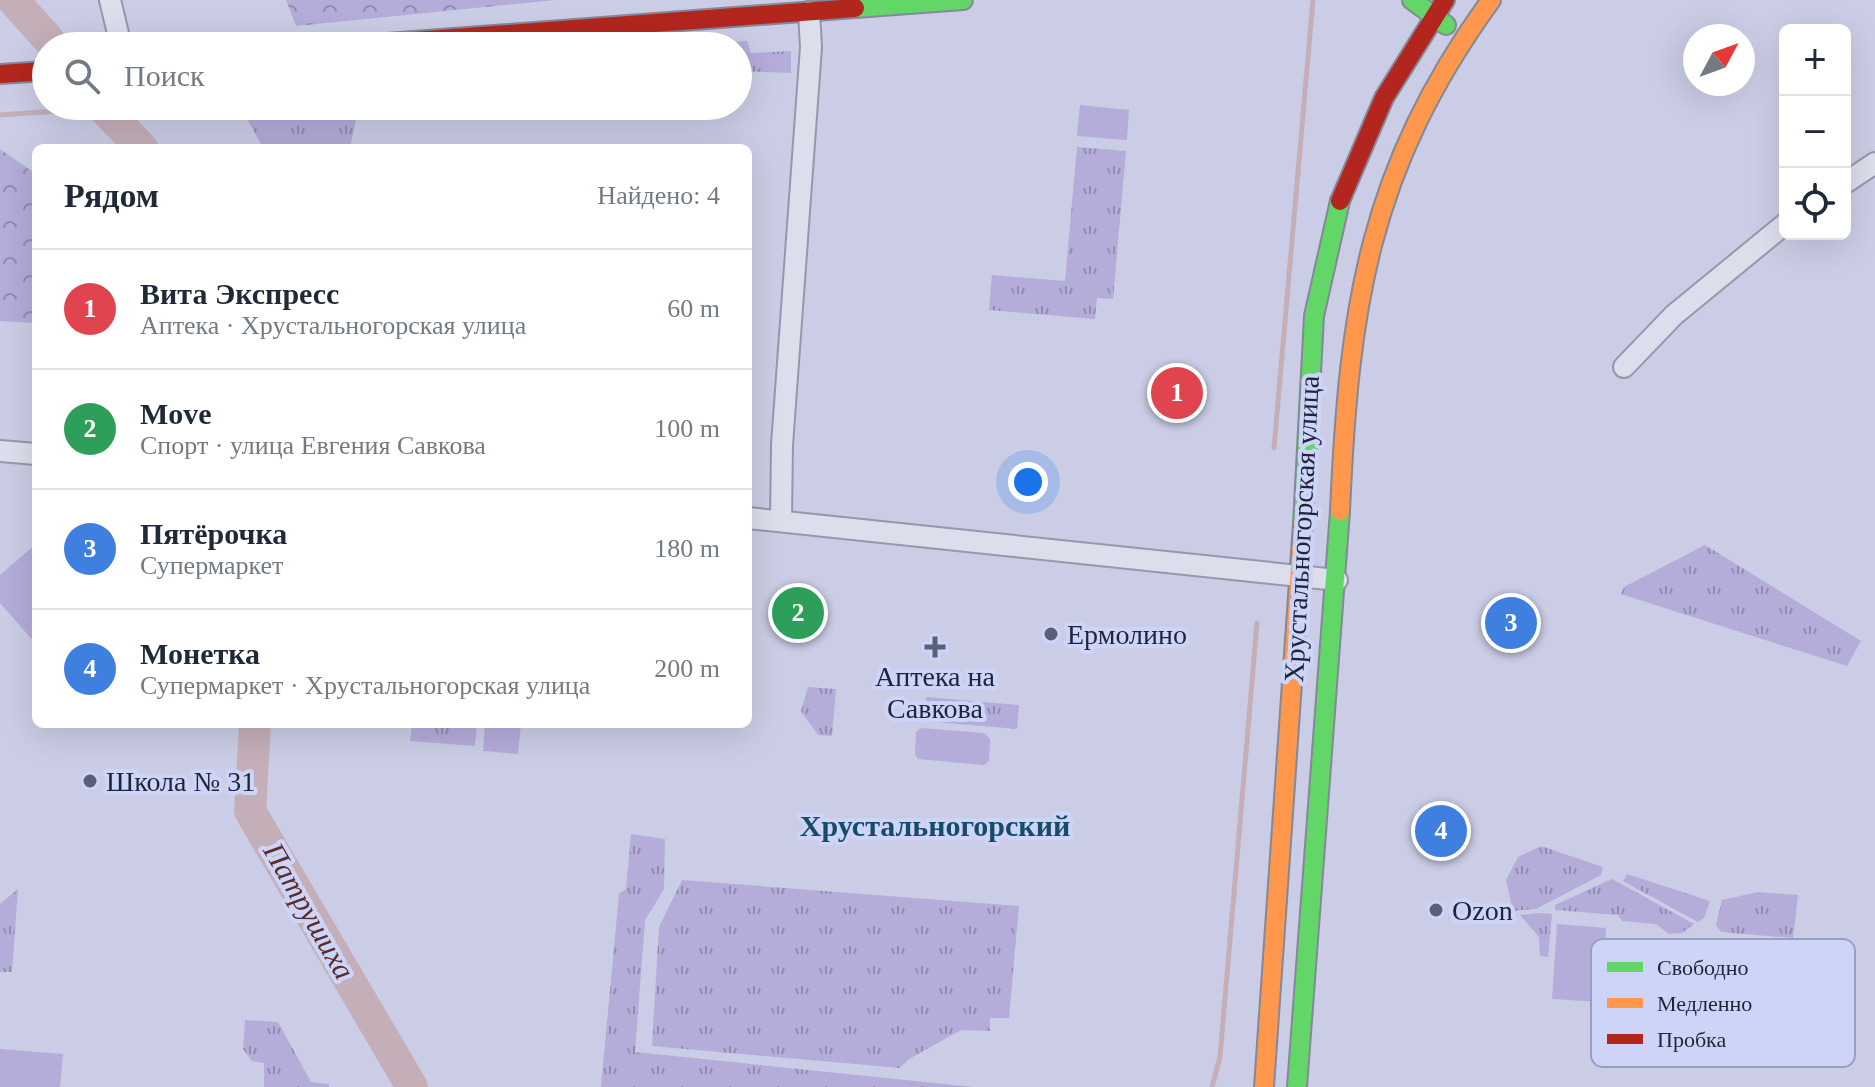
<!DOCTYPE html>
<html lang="ru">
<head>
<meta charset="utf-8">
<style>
  body { margin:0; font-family:Georgia,serif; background:#f6f6f7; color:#1f2937 }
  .controls { position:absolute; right:24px; top:24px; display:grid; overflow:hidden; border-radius:12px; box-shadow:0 8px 32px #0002 }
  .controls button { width:72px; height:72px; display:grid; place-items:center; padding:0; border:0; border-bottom:2px solid #e0e1e3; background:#fff; color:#1f2937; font:40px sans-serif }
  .compass { position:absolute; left:1683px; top:24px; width:72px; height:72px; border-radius:50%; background:#fff; box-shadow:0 8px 32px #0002; rotate:49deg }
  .you { position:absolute; left:1028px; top:482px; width:28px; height:28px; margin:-20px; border:6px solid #fff; border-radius:50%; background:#1a73e8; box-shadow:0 0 0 12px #1a73e833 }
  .badge { display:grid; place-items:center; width:52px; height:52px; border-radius:50%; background:#ea580c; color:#fff; font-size:26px; font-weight:700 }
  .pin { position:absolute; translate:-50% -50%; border:4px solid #fff; box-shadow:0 2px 8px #0006 }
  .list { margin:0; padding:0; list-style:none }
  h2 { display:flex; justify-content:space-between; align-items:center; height:104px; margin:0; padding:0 32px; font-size:34px }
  h2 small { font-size:26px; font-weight:400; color:#747a83 }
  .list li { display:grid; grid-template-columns:52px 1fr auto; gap:24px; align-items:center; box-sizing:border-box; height:120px; padding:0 32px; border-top:2px solid #e0e1e3 }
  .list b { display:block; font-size:30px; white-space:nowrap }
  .list p { margin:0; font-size:26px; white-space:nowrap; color:#747a83 }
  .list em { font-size:26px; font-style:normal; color:#747a83 }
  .icon { flex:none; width:44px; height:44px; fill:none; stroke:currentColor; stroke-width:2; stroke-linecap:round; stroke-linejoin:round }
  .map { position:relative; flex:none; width:1875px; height:1087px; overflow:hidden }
  .search { position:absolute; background:#fff; box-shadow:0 8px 32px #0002; left:32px; top:32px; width:720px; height:88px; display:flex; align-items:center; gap:20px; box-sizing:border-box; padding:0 28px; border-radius:44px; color:#747a83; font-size:30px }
  .panel { position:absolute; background:#fff; box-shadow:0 8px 32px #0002; left:32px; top:144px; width:720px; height:584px; border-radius:12px }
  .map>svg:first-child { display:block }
  .grass { fill:url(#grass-tufts) }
  .forest { fill:url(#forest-crowns) }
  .pitch { fill:#b4acd9 }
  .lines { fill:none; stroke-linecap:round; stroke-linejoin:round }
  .stream { stroke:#c4afb9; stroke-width:5 }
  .river { stroke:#c4afb9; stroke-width:32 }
  .street-casing { stroke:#9498aa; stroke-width:24 }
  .fast-casing { stroke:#848899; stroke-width:22 }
  .slow-casing { stroke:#848899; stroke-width:22 }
  .jam-casing { stroke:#848899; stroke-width:22 }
  .street { stroke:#dcdeec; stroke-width:20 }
  .fast { stroke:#63d668; stroke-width:18 }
  .slow { stroke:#ff974d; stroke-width:18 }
  .jam { stroke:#b3261e; stroke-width:18 }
  .poi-dot { fill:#586075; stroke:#ced4f8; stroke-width:3 }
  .labels { text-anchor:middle; stroke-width:8; stroke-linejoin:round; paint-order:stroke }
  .street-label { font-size:28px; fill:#1b2639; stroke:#ced4f8 }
  .poi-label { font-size:28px; fill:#1b2639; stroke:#ced4f8; text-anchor:start }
  .neighbourhood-label { font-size:30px; font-weight:bold; fill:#174b69; stroke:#ced4f8 }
  .water-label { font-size:30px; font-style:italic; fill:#5a2d29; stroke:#ced4f8 }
  .key { fill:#ced4f8; stroke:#98a0bf; stroke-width:2 }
  .key-label { font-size:22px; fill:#1b2639 }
</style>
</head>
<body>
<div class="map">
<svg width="1875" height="1087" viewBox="0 0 1875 1087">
  <defs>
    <pattern id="grass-tufts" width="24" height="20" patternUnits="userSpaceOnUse" patternTransform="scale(2)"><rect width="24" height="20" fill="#b4acd9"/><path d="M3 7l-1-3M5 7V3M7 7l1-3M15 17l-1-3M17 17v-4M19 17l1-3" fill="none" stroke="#928cb1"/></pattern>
    <pattern id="forest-crowns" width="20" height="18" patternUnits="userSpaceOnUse" patternTransform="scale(2)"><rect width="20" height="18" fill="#b4acd9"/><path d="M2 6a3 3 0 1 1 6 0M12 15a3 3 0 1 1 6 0" fill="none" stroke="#928cb1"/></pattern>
  </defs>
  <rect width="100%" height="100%" fill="#cacde5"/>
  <!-- grass -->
  <g class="grass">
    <polygon points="747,41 751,53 791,51 791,73 738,71 738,46 676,46"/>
    <polygon points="240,106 359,106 350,148 263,148"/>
    <polygon points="1077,147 1126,151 1113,299 1097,298 1095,319 989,310 992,275 1065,281"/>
    <polygon points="1705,545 1861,641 1847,666 1621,594 1624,587"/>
    <polygon points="808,687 836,689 832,736 818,735 801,711"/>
    <polygon points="926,697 1019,705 1017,729 924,721"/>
    <polygon points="412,724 477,724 475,746 410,741"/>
    <polygon points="631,834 665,839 664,889 645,920 635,1052 973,1087 601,1087 619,894 626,889"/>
    <polygon points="1541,846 1603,867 1601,875 1536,909 1513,911 1506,880 1518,857"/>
    <polygon points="1627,874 1710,901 1704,918 1698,922 1623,881"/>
    <polygon points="1612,879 1694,924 1682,933 1669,934 1656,924 1622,921 1618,915 1555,910 1555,905"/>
    <polygon points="682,880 1019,906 1009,1018 990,1018 990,1031 961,1030 909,1059 900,1068 652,1046 659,927"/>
    <polygon points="18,889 12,972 0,972 0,904"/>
    <polygon points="1758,892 1798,895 1793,938 1721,932 1716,925 1722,900"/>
    <polygon points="1538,913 1552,914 1548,957 1540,956 1539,937 1520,915"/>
    <polygon points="245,1020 278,1022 311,1082 329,1084 329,1087 264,1087 264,1063 252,1061 243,1049"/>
  </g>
  <!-- forest -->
  <g class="forest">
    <polygon points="286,0 556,0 296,26"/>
    <polygon points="0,149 36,174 36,323 0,321"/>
  </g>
  <!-- pitch -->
  <g class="pitch">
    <polygon points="1080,105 1129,110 1127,140 1077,136"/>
    <polygon points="36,544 36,644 0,603 0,575"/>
    <polygon points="485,724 521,724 518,754 483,751"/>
    <polygon points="921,728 984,733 990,739 989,761 984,765 918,759 915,754 916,732"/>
    <polygon points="1557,924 1606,928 1601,1002 1552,999"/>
    <polygon points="0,1049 63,1054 60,1087 0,1087"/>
  </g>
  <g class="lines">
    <!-- stream -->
    <g class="stream">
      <polyline points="0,115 103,108"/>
      <polyline points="1274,448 1313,0"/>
      <polyline points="1212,1087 1220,1057 1257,623"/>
    </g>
    <!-- river -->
    <g class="river">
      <polyline points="13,0 48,39"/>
      <polyline points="103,108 142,148"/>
      <polyline points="255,724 250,811 412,1087"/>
    </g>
    <defs>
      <g id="street">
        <polyline points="110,0 121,46"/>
        <polyline points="1845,183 1875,163"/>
        <polyline points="1624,367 1674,315 1785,224"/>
        <polyline points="0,451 36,454"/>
        <polyline points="748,518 1337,580"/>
        <polyline points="781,520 782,445 811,47 809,12"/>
      </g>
      <g id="fast">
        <polyline points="1412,0 1446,25"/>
        <polyline points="855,8 963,0"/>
        <polyline points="1303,524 1314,316 1340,201"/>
        <polyline points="1297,1087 1340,511"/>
      </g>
      <g id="slow">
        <path d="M1340,511C1349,307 1368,170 1491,0"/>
        <polyline points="1264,1087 1303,524"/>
      </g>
      <g id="jam">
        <polyline points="347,46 855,8"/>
        <polyline points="0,74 46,71"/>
        <polyline points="1340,201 1384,98 1445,0"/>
      </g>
    </defs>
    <!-- street casing -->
    <use href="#street" class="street-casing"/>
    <!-- fast casing -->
    <use href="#fast" class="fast-casing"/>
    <!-- slow casing -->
    <use href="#slow" class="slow-casing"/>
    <!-- jam casing -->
    <use href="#jam" class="jam-casing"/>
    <!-- street -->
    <use href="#street" class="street"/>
    <!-- fast -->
    <use href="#fast" class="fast"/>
    <!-- slow -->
    <use href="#slow" class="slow"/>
    <!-- jam -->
    <use href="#jam" class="jam"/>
  </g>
  <!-- markers -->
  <g class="poi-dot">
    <circle cx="1051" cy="634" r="8"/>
    <path d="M931 635h8v8h8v8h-8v8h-8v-8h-8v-8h8z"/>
    <circle cx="90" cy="781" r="8"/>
    <circle cx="1436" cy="910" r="8"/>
  </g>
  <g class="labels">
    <!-- street labels -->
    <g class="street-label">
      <text transform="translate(1301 529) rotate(-87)" y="10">Хрустальногорская улица</text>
    </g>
    <!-- poi labels -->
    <g class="poi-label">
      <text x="1067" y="644">Ермолино</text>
      <text x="935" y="686" text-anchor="middle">Аптека на<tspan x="935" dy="32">Савкова</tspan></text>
      <text x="106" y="791">Школа № 31</text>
      <text x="1452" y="920">Ozon</text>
    </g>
    <!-- neighbourhood labels -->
    <g class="neighbourhood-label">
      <text x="935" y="836">Хрустальногорский</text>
    </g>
    <!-- water labels -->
    <g class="water-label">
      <text transform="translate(309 911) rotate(60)" y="10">Патрушиха</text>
    </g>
  </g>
  <!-- legend -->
  <rect x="1591" y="939" width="264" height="128" rx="12" class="key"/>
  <rect x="1607" y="962" width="36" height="10" fill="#63d668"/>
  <rect x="1607" y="998" width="36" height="10" fill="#ff974d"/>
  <rect x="1607" y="1034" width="36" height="10" fill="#b3261e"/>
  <g class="key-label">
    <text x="1657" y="975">Свободно</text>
    <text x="1657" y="1011">Медленно</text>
    <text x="1657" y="1047">Пробка</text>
  </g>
</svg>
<div class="controls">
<button>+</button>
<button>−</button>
<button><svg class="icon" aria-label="locate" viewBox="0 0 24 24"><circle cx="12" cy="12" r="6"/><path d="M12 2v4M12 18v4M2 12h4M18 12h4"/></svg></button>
</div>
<svg class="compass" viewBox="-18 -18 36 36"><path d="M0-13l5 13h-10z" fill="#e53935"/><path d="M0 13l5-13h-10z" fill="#747a83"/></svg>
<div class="you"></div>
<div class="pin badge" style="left:1177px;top:393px;background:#e0444e">1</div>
<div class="pin badge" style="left:798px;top:613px;background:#2e9e5b">2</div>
<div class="pin badge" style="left:1511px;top:623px;background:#3f7fe0">3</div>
<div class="pin badge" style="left:1441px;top:831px;background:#3f7fe0">4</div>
<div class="search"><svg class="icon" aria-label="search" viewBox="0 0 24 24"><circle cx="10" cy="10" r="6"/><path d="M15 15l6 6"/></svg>Поиск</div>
<section class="panel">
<h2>Рядом<small>Найдено: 4</small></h2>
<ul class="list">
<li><span class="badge" style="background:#e0444e">1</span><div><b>Вита Экспресс</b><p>Аптека · Хрустальногорская улица</p></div><em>60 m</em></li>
<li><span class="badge" style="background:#2e9e5b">2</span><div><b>Move</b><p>Спорт · улица Евгения Савкова</p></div><em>100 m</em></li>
<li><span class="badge" style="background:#3f7fe0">3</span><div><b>Пятёрочка</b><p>Супермаркет</p></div><em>180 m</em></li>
<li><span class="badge" style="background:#3f7fe0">4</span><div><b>Монетка</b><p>Супермаркет · Хрустальногорская улица</p></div><em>200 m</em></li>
</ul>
</section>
</div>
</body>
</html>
